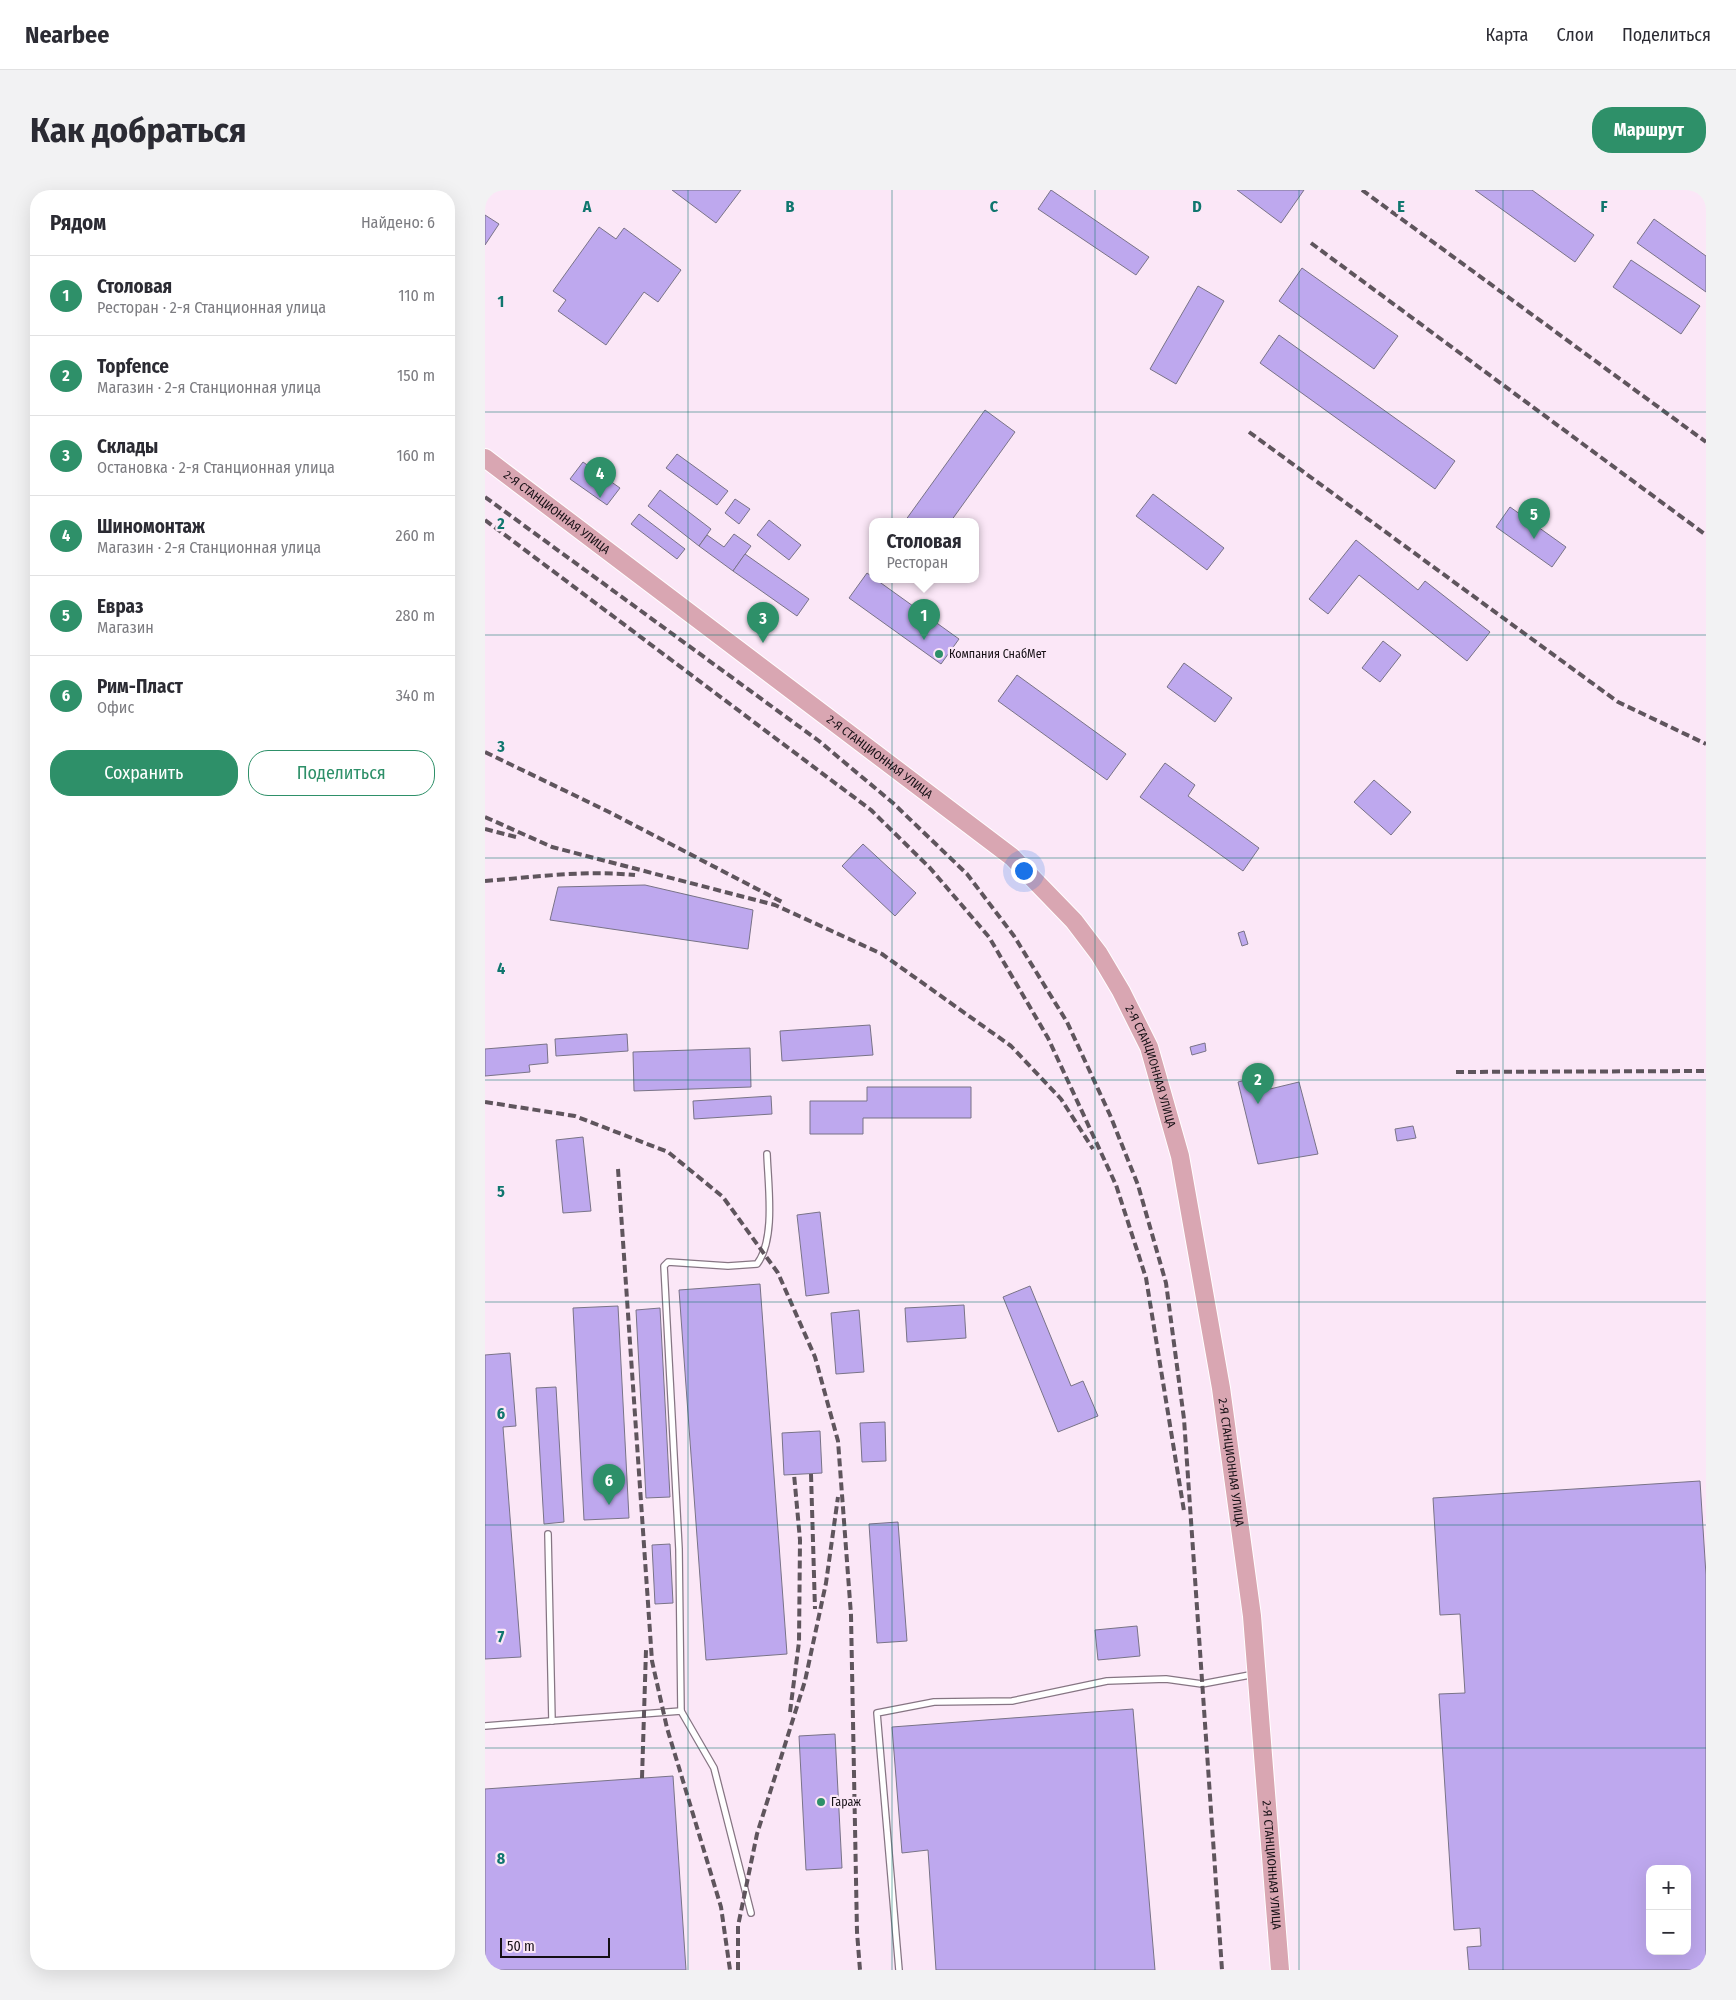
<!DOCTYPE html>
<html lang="ru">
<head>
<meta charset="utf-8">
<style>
  body { margin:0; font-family:"Fira Sans Condensed",sans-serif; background:#f2f2f3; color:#2b2b33 }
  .controls { position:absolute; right:15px; bottom:15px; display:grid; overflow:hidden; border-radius:10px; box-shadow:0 5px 20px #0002 }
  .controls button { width:45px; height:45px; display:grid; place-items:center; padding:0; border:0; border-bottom:1px solid #e1e1e2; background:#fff; color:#2b2b33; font:25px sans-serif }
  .scale { position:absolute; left:15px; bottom:12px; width:110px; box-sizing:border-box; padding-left:5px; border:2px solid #150f14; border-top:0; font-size:14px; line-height:18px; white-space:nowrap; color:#150f14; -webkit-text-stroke:4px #fbe7f7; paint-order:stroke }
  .you { position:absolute; left:538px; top:680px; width:18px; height:18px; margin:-12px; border:4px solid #fff; border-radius:50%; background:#1a73e8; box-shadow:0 0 0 8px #1a73e833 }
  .badge { display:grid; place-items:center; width:32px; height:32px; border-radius:50%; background:#2e9069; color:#fff; font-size:16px; font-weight:700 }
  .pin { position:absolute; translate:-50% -41px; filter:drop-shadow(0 1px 2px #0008) }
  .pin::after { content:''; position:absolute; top:26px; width:18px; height:15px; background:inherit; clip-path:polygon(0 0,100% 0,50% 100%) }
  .popup { position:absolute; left:384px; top:328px; width:110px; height:65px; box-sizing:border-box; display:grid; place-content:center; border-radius:10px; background:#fff; filter:drop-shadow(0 1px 4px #0005); font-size:16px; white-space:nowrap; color:#7c7c81 }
  .popup b { font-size:19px; color:#2b2b33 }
  .popup::after { content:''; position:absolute; left:50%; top:100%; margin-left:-10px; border:10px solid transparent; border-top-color:#fff }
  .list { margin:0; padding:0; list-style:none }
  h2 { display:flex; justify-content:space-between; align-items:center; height:65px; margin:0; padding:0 20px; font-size:21px }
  h2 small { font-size:16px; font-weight:400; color:#7c7c81 }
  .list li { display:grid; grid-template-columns:32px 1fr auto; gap:15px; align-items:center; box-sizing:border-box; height:80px; padding:0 20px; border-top:1px solid #e1e1e2 }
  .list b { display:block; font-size:19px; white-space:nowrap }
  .list p { margin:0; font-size:16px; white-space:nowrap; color:#7c7c81 }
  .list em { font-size:16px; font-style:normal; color:#7c7c81 }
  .actions { display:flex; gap:10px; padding:15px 20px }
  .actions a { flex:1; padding:11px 0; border:1px solid #2e9069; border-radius:20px; text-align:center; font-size:18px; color:#2e9069 }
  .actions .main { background:#2e9069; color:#fff }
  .map { position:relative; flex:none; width:1221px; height:1780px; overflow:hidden; border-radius:20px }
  header { display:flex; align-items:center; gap:30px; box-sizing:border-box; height:70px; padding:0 25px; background:#fff; border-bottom:1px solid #e1e1e2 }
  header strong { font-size:24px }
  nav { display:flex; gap:28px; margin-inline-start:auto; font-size:18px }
  .intro { display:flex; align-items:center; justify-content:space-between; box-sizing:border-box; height:120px; padding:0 30px }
  h1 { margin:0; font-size:35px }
  .button { padding:12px 22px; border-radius:20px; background:#2e9069; color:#fff; font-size:18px; font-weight:700 }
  main { display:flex; gap:30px; padding:0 30px }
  aside { flex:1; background:#fff; border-radius:20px; box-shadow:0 5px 20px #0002 }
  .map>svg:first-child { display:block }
  .building { fill:#bea8ee; stroke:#797387; fill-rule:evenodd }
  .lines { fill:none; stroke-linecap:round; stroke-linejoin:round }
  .service-casing { stroke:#867583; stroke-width:8 }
  .primary-casing { stroke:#fff; stroke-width:20 }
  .service { stroke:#fff; stroke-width:5.5 }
  .primary { stroke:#d9a6b2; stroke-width:18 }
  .rail { stroke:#5f555d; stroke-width:4; stroke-dasharray:8 4; stroke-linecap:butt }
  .grid { fill:none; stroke:#0f766e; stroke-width:1; stroke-opacity:0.55 }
  .poi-dot { fill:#2e9069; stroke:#fbe7f7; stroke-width:2 }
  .labels { text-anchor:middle; stroke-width:4.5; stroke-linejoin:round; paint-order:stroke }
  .street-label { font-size:12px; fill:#150f14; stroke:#fbe7f7 }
  .poi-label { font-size:12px; fill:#150f14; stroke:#fbe7f7; text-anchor:start }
  .grid-label { font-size:16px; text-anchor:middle; font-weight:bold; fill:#0f766e; stroke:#fbe7f7; stroke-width:4.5; stroke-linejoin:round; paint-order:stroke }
</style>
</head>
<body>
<header>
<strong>Nearbee</strong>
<nav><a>Карта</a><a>Слои</a><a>Поделиться</a></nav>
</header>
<div class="intro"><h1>Как добраться</h1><a class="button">Маршрут</a></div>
<main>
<aside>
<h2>Рядом<small>Найдено: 6</small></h2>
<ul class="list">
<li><span class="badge">1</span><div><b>Столовая</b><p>Ресторан · 2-я Станционная улица</p></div><em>110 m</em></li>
<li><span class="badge">2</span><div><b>Topfence</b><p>Магазин · 2-я Станционная улица</p></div><em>150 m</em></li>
<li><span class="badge">3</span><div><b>Склады</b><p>Остановка · 2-я Станционная улица</p></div><em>160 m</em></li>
<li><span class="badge">4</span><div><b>Шиномонтаж</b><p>Магазин · 2-я Станционная улица</p></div><em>260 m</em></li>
<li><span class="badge">5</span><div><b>Евраз</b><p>Магазин</p></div><em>280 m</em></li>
<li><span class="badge">6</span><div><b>Рим-Пласт</b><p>Офис</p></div><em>340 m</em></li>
</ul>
<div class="actions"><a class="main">Сохранить</a><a>Поделиться</a></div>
</aside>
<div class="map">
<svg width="1221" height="1780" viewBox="0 0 1221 1780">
  <rect width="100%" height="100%" fill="#fbe7f7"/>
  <!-- building -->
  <g class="building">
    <polygon points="187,0 256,0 231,33"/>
    <polygon points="566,0 664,67 651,85 553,19"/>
    <polygon points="752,0 819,0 796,33"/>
    <polygon points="990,0 1047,0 1109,45 1090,72"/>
    <polygon points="0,25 14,34 0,55"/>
    <polygon points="1169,29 1221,66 1221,102 1152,53"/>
    <polygon points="114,37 131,49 139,38 196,80 173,112 159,102 121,155 73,121 81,110 68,101"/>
    <polygon points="1146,70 1215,116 1196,144 1128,97"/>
    <polygon points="817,78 913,146 889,179 794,111"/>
    <polygon points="713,96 739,111 691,194 665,179"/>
    <polygon points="794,145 970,271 950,299 775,173"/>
    <polygon points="500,220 530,242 466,331 420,331"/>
    <polygon points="192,264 243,301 232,315 181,278"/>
    <polygon points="98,272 135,298 122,315 85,289"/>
    <polygon points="175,300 226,339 214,356 163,316"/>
    <polygon points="668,304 739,358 722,380 651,326"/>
    <polygon points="250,309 265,319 254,334 240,323"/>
    <polygon points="1025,317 1081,357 1067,377 1011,337"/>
    <polygon points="154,324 200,359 192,369 146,334"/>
    <polygon points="284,330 316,355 304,370 272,345"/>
    <polygon points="249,344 266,356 248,381 214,356 222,345 239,357"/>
    <polygon points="871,350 933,400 940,391 1005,442 982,471 874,385 843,424 824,409"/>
    <polygon points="260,364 324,409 312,426 248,381"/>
    <polygon points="382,383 474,449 456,474 364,408"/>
    <polygon points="898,451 916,465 895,492 877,478"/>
    <polygon points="699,473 747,508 730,532 682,497"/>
    <polygon points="532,485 641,564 622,590 513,511"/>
    <polygon points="680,573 710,595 703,606 774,658 758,681 655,607"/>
    <polygon points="889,590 926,622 906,645 869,612"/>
    <polygon points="378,654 431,703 410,726 357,676"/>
    <polygon points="160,695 268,720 263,759 65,730 73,697"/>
    <polygon points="759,741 763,754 757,756 753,743"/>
    <polygon points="385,835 388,865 297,871 295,841"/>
    <polygon points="142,844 143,861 71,866 70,849"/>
    <polygon points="720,853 721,861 707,865 705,857"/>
    <polygon points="62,854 63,873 44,875 45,882 0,886 0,859"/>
    <polygon points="265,858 266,897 149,901 148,862"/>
    <polygon points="782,885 785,899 814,892 833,964 773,974 753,892"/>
    <polygon points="382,897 486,897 486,928 378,928 378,944 325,944 325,911 382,911"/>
    <polygon points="286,906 287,924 209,929 208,911"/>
    <polygon points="928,936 931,948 912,951 910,939"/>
    <polygon points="98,947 106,1021 78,1023 71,950"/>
    <polygon points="335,1022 344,1103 321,1106 312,1025"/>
    <polygon points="275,1094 302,1464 221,1470 194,1100"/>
    <polygon points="545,1096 586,1196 598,1191 613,1226 573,1242 518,1107"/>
    <polygon points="479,1115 481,1148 422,1152 420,1118"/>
    <polygon points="133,1116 144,1328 99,1330 88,1118"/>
    <polygon points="175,1118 185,1307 161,1308 151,1120"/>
    <polygon points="374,1120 379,1182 351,1184 346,1123"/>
    <polygon points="25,1163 31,1236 18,1237 36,1467 0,1469 0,1165"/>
    <polygon points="71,1197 79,1332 59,1334 51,1198"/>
    <polygon points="400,1232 401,1271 377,1272 375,1233"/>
    <polygon points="335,1241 337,1283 299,1285 297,1243"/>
    <path d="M1215,1291L1221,1385V1780H984L982,1757L996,1756L995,1738L969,1740L954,1504L980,1503L975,1424L955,1425L948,1308ZM1165,1679H1202V1761H1165Z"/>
    <polygon points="413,1332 422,1451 392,1453 384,1334"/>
    <polygon points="185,1354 188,1413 170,1414 167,1355"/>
    <polygon points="652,1436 655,1466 613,1470 610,1440"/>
    <polygon points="648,1519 670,1780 451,1780 443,1660 417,1663 407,1537"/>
    <polygon points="350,1544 357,1678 321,1680 314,1546"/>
    <polygon points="188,1586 201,1780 0,1780 0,1599"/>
  </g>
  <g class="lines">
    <defs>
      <g id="service">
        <polyline points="63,1344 67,1531"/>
        <path d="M196,1521L194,1359L179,1076L183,1072L243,1076L272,1074C291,1049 283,995 282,964"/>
        <polyline points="0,1536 196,1521 229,1578 266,1723"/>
        <polyline points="414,1780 392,1523 449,1512 527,1511 622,1491 681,1489 717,1494 770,1484"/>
      </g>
      <g id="primary">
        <path id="s1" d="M0,268L527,667L589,731L614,764L636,801L664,857L695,966L736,1198L767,1426L795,1780"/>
      </g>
    </defs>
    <!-- service casing -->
    <use href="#service" class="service-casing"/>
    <!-- primary casing -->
    <use href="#primary" class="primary-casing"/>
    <!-- service -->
    <use href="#service" class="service"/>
    <!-- primary -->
    <use href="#primary" class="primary"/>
    <!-- rail -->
    <g class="rail">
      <polyline points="877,0 1221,252"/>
      <polyline points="826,53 1221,345"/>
      <polyline points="764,242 1133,512 1221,554"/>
      <polyline points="0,307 334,551 408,613 482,684 529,746 582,832 625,925 653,995 681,1093 699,1229 737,1780"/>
      <polyline points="0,330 386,620 445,678 504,747 563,848 631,995 661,1088 699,1321"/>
      <polyline points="0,562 124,622 299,713"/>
      <polyline points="0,627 67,657 290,715 397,764 526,856 576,909 608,959"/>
      <polyline points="0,639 31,647"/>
      <path d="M0,691C50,687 100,680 150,685"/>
      <polyline points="971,882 1221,881"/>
      <polyline points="0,912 90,926 183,962 238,1007 293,1083 330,1167 353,1251 366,1425 372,1742 375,1780"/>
      <polyline points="133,979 167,1471 182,1538 236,1717 245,1780"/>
      <polyline points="326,1284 330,1419"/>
      <polyline points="305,1522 314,1452 315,1350 309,1284"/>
      <polyline points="157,1588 161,1460"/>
      <polyline points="253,1780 253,1736 272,1644 320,1491 341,1393 353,1307"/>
    </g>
  </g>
  <!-- grid -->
  <path class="grid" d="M203,0V1780M407,0V1780M610,0V1780M814,0V1780M1018,0V1780M0,222H1221M0,445H1221M0,668H1221M0,890H1221M0,1112H1221M0,1335H1221M0,1558H1221"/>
  <!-- markers -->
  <g class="poi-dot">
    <circle cx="454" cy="464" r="5"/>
    <circle cx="336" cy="1612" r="5"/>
  </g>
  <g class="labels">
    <!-- street labels -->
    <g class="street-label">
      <text dy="4" stroke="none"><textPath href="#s1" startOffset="90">2-Я СТАНЦИОННАЯ УЛИЦА</textPath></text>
      <text dy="4" stroke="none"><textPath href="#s1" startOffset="495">2-Я СТАНЦИОННАЯ УЛИЦА</textPath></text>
      <text dy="4" stroke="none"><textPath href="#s1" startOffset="916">2-Я СТАНЦИОННАЯ УЛИЦА</textPath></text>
      <text dy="4" stroke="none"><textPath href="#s1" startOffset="1321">2-Я СТАНЦИОННАЯ УЛИЦА</textPath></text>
      <text dy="4" stroke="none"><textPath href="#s1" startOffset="1726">2-Я СТАНЦИОННАЯ УЛИЦА</textPath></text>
    </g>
    <!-- poi labels -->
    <g class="poi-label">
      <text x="464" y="468">Компания СнабМет</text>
      <text x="346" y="1616">Гараж</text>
    </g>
  </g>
  <g class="grid-label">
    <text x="102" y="22">A</text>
    <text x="305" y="22">B</text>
    <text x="509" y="22">C</text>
    <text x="712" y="22">D</text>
    <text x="916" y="22">E</text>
    <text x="1119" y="22">F</text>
    <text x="16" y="117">1</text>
    <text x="16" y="339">2</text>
    <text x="16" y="562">3</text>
    <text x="16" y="784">4</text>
    <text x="16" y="1007">5</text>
    <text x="16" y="1229">6</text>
    <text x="16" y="1452">7</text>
    <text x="16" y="1674">8</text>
  </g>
</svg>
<div class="controls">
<button>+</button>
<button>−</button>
</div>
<div class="scale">50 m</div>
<div class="you"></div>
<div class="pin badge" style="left:439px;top:450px">1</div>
<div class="popup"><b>Столовая</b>Ресторан</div>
<div class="pin badge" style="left:773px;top:914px">2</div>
<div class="pin badge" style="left:278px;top:453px">3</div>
<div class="pin badge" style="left:115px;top:308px">4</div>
<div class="pin badge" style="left:1049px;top:349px">5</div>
<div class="pin badge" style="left:124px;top:1315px">6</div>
</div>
</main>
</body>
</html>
